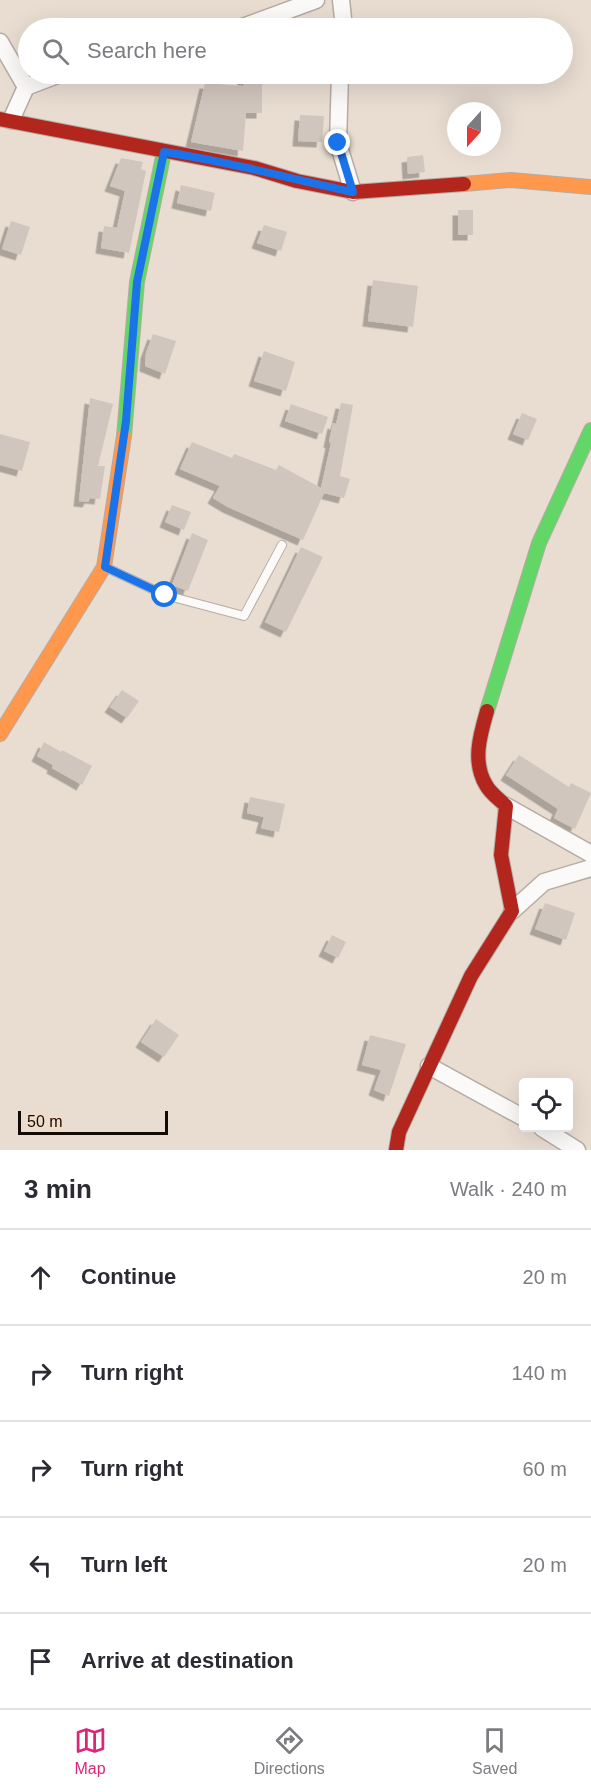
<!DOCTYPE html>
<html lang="en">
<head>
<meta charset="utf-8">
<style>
  body { margin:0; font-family:Arial,sans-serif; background:#f2f2f3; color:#2b2b33 }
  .controls { position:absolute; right:18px; bottom:18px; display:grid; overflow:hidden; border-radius:6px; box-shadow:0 6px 24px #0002 }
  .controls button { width:54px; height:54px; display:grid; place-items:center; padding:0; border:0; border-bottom:2px solid #e1e1e2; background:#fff; color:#2b2b33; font:30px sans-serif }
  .compass { position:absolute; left:447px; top:102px; width:54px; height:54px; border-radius:50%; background:#fff; box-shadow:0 6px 24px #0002; rotate:201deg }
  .scale { position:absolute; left:18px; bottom:15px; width:150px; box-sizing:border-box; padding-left:6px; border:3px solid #120a05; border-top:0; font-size:16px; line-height:21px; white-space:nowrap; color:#120a05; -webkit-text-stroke:4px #f3dcc8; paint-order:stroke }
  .stop { position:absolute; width:18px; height:18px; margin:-14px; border:4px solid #1a73e8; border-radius:50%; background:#fff }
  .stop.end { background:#1a73e8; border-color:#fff; box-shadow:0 2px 6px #0008 }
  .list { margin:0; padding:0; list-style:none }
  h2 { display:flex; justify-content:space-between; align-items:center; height:78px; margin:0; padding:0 24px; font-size:26px }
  h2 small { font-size:20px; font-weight:400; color:#7c7c81 }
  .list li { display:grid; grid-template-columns:39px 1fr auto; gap:18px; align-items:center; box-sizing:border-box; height:96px; padding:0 24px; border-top:2px solid #e1e1e2 }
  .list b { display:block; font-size:22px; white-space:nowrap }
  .list em { font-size:20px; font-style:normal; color:#7c7c81 }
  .icon { flex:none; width:33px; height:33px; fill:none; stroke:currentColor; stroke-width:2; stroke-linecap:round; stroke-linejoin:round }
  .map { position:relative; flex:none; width:591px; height:1150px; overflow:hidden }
  .search { position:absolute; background:#fff; box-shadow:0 6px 24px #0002; left:18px; right:18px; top:18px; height:66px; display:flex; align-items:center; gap:15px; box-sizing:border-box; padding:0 21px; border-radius:33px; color:#7c7c81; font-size:22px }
  .sheet { height:558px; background:#fff }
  nav { display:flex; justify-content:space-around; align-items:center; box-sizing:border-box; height:84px; border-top:2px solid #e1e1e2; background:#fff; font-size:16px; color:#7c7c81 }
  nav a { display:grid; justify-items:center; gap:3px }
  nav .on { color:#db2777 }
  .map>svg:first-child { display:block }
  .building { fill:#d0c6be; filter:url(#shadow) }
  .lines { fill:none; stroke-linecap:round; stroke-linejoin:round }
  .lane-casing { stroke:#b5aca4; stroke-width:10 }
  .street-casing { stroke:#b5aca4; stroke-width:19 }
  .fast-casing { stroke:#b5aca4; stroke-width:16 }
  .slow-casing { stroke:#b5aca4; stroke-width:16 }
  .jam-casing { stroke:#b5aca4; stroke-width:16 }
  .lane { stroke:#fcfaf8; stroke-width:8 }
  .street { stroke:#fcfaf8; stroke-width:16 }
  .fast { stroke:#63d668; stroke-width:14 }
  .slow { stroke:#ff974d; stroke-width:14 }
  .jam { stroke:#b3261e; stroke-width:14 }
  .route { stroke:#1a73e8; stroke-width:8 }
</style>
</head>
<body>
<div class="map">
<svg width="591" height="1150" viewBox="0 0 591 1150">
  <defs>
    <filter id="shadow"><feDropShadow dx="-5.5" dy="5.5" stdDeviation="0" flood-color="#0004"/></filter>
  </defs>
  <rect width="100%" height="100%" fill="#e9ddd2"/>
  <!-- building -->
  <g class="building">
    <polygon points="243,74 262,74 262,113 246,113 243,151 191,142 205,83 243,86"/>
    <polygon points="300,115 324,116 322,142 298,141"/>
    <polygon points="423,155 425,172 408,174 407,157"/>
    <polygon points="121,158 143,162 141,169 146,171 129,253 101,248 104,226 117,228 125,191 110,186"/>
    <polygon points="181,185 215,193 211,211 177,203"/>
    <rect x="458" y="210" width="15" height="25"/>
    <polygon points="11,221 30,227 21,255 2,249"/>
    <polygon points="264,225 287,232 281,251 257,243"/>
    <polygon points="373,280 418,286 413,327 368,321"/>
    <polygon points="153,334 176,341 165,374 145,366 146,353"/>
    <polygon points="264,351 295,362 286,391 254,381"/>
    <polygon points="90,398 113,404 98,466 105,466 100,499 90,498 88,502 79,501"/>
    <polygon points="341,403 353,405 340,476 350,479 344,498 324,493 303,540 228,507 213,498 220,486 180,469 192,442 232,458 234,454 276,470 279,465 321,488 331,443 329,442 333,423 336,424"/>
    <polygon points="291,404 328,417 322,434 285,421"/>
    <polygon points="522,413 537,419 528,440 513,434"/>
    <polygon points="0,434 30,442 22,471 0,465"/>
    <polygon points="172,505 191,512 184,530 165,522"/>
    <polygon points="192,533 208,540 188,591 172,585"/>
    <polygon points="301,547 323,557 286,632 265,622"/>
    <polygon points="122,690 139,701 127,718 110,707"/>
    <polygon points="44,742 61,752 62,750 92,766 82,785 52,768 53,765 37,756"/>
    <polygon points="519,755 569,787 571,783 591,793 575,829 554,818 558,809 506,775"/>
    <polygon points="250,797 285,804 279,832 261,828 264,817 247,813"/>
    <polygon points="545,903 575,913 566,940 535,929"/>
    <polygon points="332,935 346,942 338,958 324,951"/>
    <polygon points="156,1019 179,1035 164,1057 141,1042"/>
    <polygon points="370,1035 406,1044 389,1096 374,1090 381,1070 362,1065"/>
  </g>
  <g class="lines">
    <defs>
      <polyline id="lane" points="105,567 165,595 244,616 282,545"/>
      <g id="street">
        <polyline points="341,0 344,28"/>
        <polyline points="240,28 316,0"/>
        <polyline points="0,42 26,87"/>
        <polyline points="340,74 338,143 353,192"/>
        <polyline points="11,120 26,87 60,74"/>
        <polyline points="506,806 591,854"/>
        <polyline points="512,911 544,882 591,868"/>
        <polyline points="429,1066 524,1118"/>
        <polyline points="542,1128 577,1150"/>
      </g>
      <g id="fast">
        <polyline points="124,436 137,282 164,152"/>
        <polyline points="487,711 539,543 591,430"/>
      </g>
      <g id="slow">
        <polyline points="464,184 511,180 591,187"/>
        <polyline points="0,734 104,567 124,436"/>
      </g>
      <g id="jam">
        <polyline points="0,119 254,168 297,181 353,192 464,184"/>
        <path d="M396,1150L399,1132L471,976L512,911L501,855L506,806C500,800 490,793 486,785C472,762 480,735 487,711"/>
      </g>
    </defs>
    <!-- lane casing -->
    <use href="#lane" class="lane-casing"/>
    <!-- street casing -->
    <use href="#street" class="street-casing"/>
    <!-- fast casing -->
    <use href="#fast" class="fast-casing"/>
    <!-- slow casing -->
    <use href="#slow" class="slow-casing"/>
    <!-- jam casing -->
    <use href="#jam" class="jam-casing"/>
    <!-- lane -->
    <use href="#lane" class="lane"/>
    <!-- street -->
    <use href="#street" class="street"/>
    <!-- fast -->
    <use href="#fast" class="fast"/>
    <!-- slow -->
    <use href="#slow" class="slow"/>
    <!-- jam -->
    <use href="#jam" class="jam"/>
  </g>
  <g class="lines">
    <!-- route -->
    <path class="route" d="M165,595L105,567L126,421L137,282L164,152C228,161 290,179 353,192L338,143"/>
  </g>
</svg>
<div class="controls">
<button><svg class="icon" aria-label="locate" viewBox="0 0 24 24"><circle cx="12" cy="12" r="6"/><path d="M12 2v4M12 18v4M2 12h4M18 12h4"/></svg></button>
</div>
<svg class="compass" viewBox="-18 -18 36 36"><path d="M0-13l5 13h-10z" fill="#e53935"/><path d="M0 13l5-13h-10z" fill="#7c7c81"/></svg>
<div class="scale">50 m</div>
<div class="stop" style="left:165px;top:595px"></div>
<div class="stop end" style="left:338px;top:143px"></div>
<div class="search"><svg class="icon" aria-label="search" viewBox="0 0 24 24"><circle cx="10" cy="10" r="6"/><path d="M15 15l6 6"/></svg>Search here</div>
</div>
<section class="sheet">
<h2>3 min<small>Walk · 240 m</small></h2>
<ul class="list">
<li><svg class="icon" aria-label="ahead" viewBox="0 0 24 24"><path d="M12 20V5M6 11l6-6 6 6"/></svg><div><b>Continue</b></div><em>20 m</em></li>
<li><svg class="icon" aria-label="right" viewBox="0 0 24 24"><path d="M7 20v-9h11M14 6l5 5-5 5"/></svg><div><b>Turn right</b></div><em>140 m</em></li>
<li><svg class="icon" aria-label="right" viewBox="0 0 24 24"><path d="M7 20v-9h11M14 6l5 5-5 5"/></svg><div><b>Turn right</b></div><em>60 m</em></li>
<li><svg class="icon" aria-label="left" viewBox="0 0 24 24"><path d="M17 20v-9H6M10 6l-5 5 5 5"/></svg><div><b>Turn left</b></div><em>20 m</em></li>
<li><svg class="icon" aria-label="arrive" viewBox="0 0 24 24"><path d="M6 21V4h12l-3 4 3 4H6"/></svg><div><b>Arrive at destination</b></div></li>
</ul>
</section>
<nav>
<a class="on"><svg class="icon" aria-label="map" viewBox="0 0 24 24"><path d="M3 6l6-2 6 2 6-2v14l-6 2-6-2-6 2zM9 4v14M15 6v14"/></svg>Map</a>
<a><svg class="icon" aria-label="directions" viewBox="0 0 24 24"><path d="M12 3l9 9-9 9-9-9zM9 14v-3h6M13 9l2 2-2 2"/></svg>Directions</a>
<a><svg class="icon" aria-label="saved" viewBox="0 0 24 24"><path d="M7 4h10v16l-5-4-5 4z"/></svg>Saved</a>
</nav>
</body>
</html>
